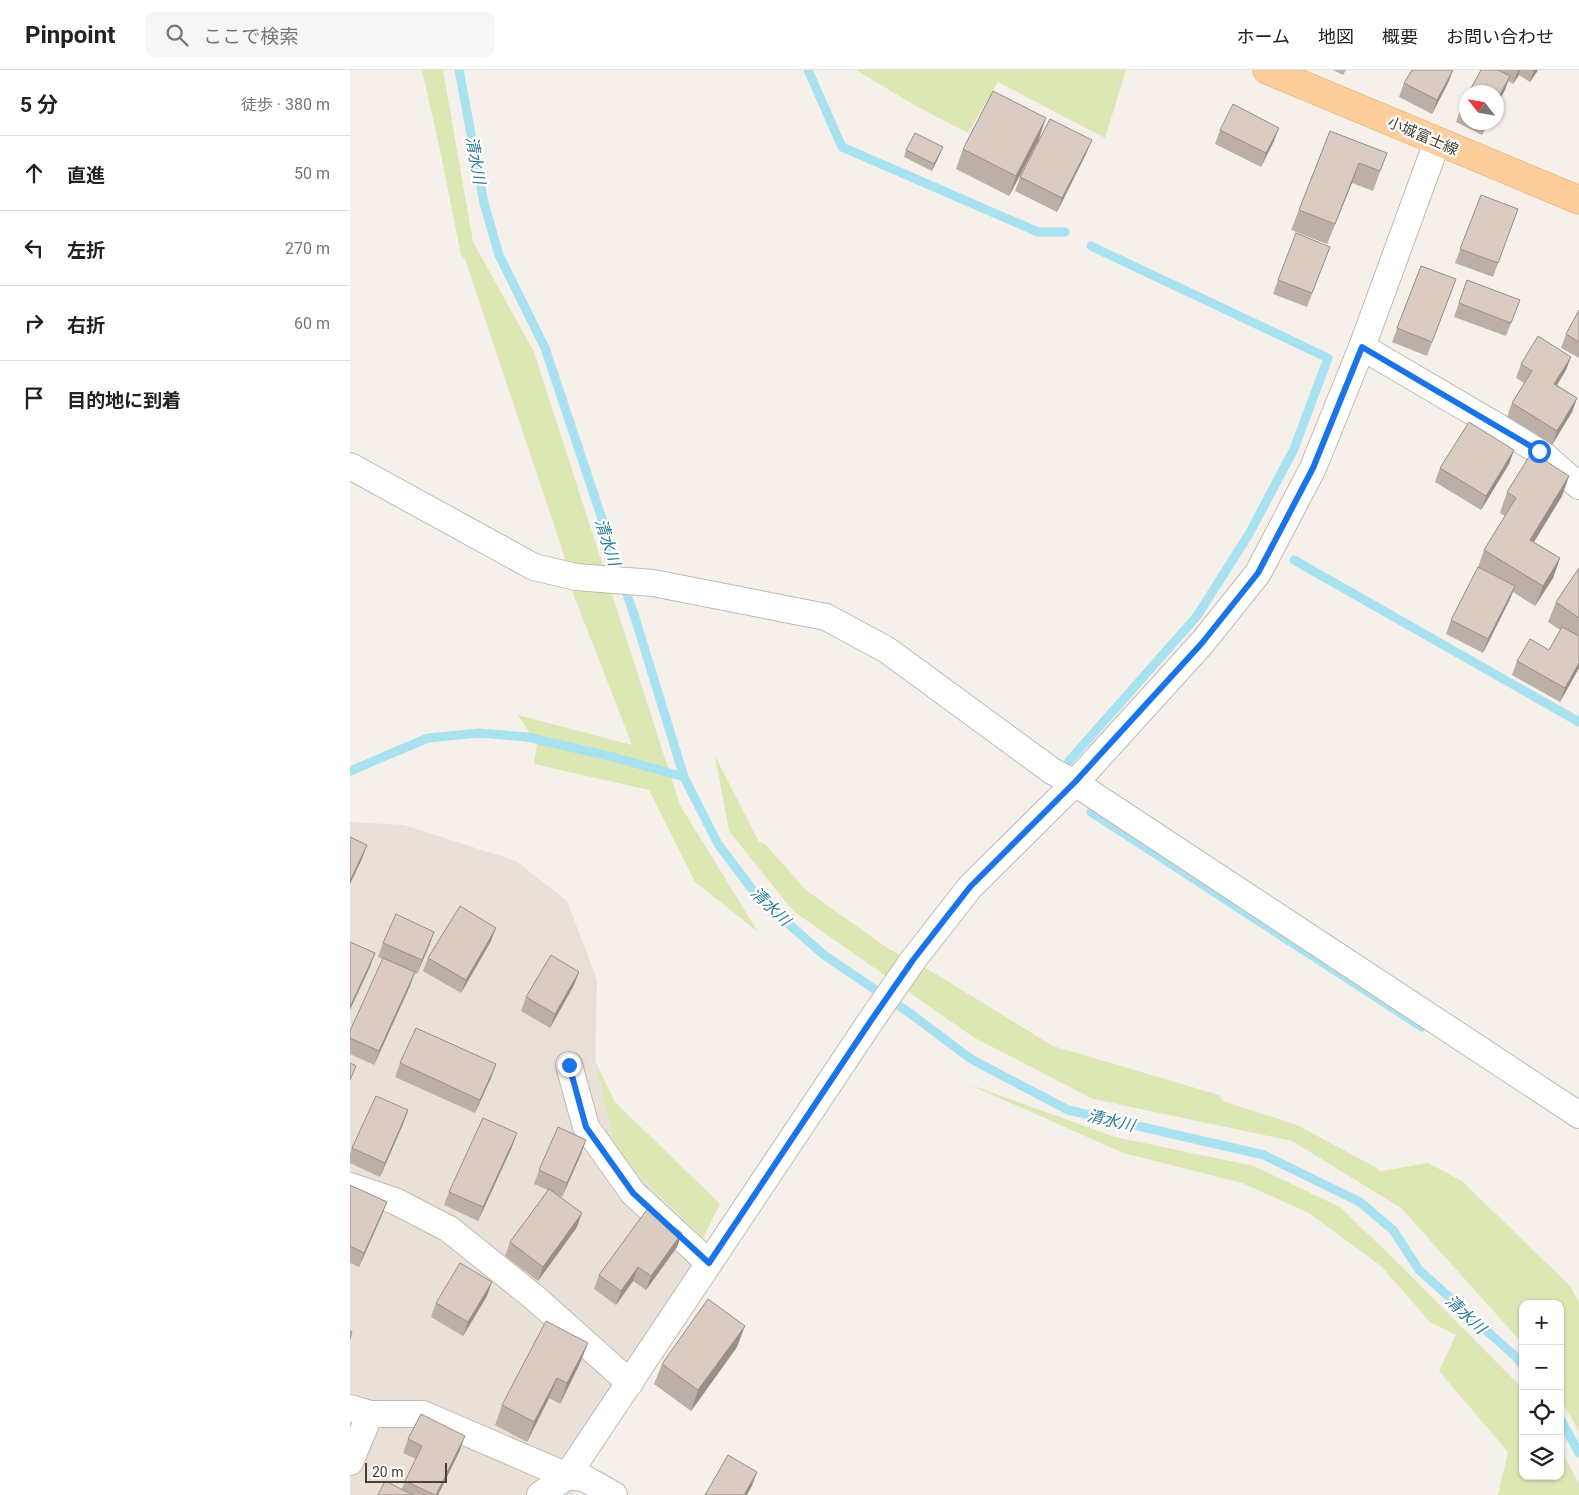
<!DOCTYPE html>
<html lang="ja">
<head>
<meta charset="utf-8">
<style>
  body { margin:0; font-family:Roboto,"Noto Sans JP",sans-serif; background:#f6f6f6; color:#222 }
  .controls { position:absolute; right:15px; bottom:15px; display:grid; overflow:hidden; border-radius:10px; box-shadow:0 1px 4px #0004 }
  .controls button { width:45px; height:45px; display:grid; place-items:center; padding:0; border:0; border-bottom:1px solid #e0e0e0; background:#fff; color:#222; font:25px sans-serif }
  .compass { position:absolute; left:1109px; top:15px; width:45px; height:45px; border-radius:50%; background:#fff; box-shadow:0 1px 4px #0004; rotate:301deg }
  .scale { position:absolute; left:15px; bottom:12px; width:82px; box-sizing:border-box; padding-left:5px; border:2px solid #493f38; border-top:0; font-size:14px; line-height:18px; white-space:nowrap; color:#493f38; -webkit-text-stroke:4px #fff; paint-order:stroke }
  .stop { position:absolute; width:15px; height:15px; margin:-11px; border:4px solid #1a73e8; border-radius:50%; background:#fff }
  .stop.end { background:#1a73e8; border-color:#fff; box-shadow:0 1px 5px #0008 }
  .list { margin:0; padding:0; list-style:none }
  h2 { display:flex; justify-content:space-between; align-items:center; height:65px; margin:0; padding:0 20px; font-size:21px }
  h2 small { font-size:16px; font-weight:400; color:#767676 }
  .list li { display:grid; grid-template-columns:32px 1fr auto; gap:15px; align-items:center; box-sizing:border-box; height:75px; padding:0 20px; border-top:1px solid #e0e0e0 }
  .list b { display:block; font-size:19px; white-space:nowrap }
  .list em { font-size:16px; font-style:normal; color:#767676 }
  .icon { flex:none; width:28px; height:28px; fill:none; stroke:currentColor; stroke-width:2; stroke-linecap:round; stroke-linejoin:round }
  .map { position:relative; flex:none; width:1229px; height:1425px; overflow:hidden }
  header { display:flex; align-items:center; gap:30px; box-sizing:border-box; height:70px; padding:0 25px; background:#fff; border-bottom:1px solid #e0e0e0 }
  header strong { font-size:24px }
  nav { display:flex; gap:28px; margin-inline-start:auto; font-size:18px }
  .search { width:350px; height:45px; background:#f6f6f6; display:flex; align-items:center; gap:12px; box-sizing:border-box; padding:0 18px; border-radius:10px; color:#767676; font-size:19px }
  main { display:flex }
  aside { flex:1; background:#fff }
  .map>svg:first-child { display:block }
  .residential { fill:#e9e0d8 }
  .green { fill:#dbe8b4 }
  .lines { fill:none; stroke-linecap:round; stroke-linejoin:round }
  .stream { stroke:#a8e1f0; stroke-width:9 }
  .minor-casing { stroke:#c4b8b0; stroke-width:28 }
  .primary-casing { stroke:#e3a76a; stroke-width:29 }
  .minor { stroke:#fff; stroke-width:26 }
  .primary { stroke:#fdce9b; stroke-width:28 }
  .wall { fill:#bbafa8 }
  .shaded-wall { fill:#998f88 }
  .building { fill:#daccc3; stroke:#998f88 }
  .route { stroke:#1a73e8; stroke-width:6 }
  .labels { text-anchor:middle; stroke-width:4.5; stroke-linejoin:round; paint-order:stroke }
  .street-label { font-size:15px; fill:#493f38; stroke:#fff }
  .water-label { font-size:16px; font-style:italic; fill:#2b7c94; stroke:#fff }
</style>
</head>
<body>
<header>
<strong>Pinpoint</strong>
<div class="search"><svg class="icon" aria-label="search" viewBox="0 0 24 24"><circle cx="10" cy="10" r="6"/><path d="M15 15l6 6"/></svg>ここで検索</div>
<nav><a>ホーム</a><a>地図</a><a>概要</a><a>お問い合わせ</a></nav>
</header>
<main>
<aside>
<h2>5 分<small>徒歩 · 380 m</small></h2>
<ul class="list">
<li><svg class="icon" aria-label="ahead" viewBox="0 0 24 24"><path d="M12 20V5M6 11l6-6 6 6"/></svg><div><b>直進</b></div><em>50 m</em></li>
<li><svg class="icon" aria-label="left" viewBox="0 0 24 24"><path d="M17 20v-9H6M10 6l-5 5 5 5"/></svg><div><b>左折</b></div><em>270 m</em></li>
<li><svg class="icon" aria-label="right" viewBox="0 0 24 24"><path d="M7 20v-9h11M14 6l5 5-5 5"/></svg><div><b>右折</b></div><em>60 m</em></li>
<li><svg class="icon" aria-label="arrive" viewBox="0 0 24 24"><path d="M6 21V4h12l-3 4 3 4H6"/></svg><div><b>目的地に到着</b></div></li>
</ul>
</aside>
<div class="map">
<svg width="1229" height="1425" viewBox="0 0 1229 1425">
  <rect width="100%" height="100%" fill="#f5f0ea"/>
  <!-- residential -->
  <polygon class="residential" points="0,752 54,755 166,791 217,831 247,910 245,991 266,1083 375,1190 222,1425 0,1425"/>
  <!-- green -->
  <g class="green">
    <polygon points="72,0 93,0 123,172 184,282 330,735 408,862 345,812 299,720 184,694 187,674 168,645 282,675 223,523 212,479 115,189 111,185 90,80"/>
    <polygon points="506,0 776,0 755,68 648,12 618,63 566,36"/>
    <polygon points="365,686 409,772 415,774 457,821 539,879 581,901 703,976 869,1025 873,1031 947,1055 1025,1097 1031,1101 1078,1093 1112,1111 1220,1216 1229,1232 1229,1361 1210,1328 1210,1234 1173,1234 1173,1274 1051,1138 942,1071 743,1029 623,967 443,841 379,761"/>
    <polygon points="245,991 265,1032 370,1134 353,1168 266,1083"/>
    <polygon points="618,1014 765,1067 904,1096 990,1137 1051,1196 1173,1319 1173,1406 1210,1406 1210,1378 1229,1414 1229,1425 1148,1425 1158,1382 1089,1301 1106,1265 1080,1252 1031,1196 959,1143 892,1113 773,1083"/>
  </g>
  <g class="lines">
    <!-- stream -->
    <g class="stream">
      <polyline points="109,0 134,133 149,185 195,278 286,551 334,707 368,774 408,827 474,885 561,944 621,989 718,1040 914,1085 1010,1132 1043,1160 1069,1200 1166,1287 1173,1296"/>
      <polyline points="458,0 492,77 688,162 715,162"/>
      <polyline points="944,490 1229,652"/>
      <polyline points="719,691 847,546 899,464 944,379 978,288 741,176"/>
      <polyline points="0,701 78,668 129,663 177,667 263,687 334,707"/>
      <polyline points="741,742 1072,957"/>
      <polyline points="1210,1348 1229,1383"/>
    </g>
    <defs>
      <g id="minor">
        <polyline points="1012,277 1189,381 1229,416"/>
        <polyline points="0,396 184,497 226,507 303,513 476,547 537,580 702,701 725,713 1229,1045"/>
        <polyline points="219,995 236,1057 283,1123 359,1193"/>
        <polyline points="0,1116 45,1131 99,1159 185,1228 280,1313"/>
        <polyline points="0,1338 20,1344 73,1344 217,1406 234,1408 264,1425"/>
        <polyline points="0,1392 20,1344"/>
        <polyline points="190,1425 217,1406 520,952 563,890 620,817 725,713 852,573 908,503 963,398 1012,277 1087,72"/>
      </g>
      <polyline id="primary" points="917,0 1229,130"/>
    </defs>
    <!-- minor casing -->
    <use href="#minor" class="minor-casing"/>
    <!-- primary casing -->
    <use href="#primary" class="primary-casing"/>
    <!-- minor -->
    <use href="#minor" class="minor"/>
    <!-- primary -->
    <use href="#primary" class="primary"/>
  </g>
  <!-- wall -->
  <g class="wall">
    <polygon points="983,0 996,0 993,5"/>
    <polygon points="1103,0 1098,13 1082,44 1049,27 1054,13"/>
    <polygon points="1131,0 1188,0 1180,12 1169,5 1163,14 1158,11 1155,20 1146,36 1146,22"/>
    <polygon points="1116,28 1116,52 1138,52 1132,65 1106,52 1111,38"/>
    <polygon points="870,60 924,71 911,97 865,74"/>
    <polygon points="980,61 1037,83 1023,121 1002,113 977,174 941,160"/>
    <polygon points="689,69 659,126 606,99 613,79"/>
    <polygon points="556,80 590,84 582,101 554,87"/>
    <polygon points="736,84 707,142 665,121 670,107"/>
    <polygon points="1131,125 1168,139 1143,207 1105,193"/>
    <polygon points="980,177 957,237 923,224 928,210"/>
    <polygon points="1071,196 1106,209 1077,286 1042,272"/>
    <polygon points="1117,210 1170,230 1156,266 1104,247"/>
    <polygon points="1229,240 1229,288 1211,278 1216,264"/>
    <polygon points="1221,287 1216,300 1207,315 1227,328 1222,342 1202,375 1157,347 1162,333 1174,313 1166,308 1171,294"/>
    <polygon points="1164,380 1159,394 1131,440 1085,412 1090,398"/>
    <polygon points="1219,406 1212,426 1184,472 1210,488 1203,508 1185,536 1163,522 1160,529 1133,583 1096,564 1101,550 1127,500 1134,480 1155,446 1150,443 1157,422"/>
    <polygon points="1229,498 1229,598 1210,632 1162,605 1167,591 1199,580 1210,560 1198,552 1206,532"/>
    <polygon points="84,862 79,876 67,904 64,903 60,916 24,995 0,984 0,961 33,889 28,887 33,873"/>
    <polygon points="141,871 111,923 73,901 78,888"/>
    <polygon points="229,902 224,915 200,958 171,941 176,927"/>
    <polygon points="50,993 146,994 141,1008 125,1043 45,1007"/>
    <polygon points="58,1040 53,1054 30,1107 0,1093 0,1085 2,1078"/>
    <polygon points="162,1077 128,1151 94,1135 99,1122"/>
    <polygon points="231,1084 212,1127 205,1124 227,1157 188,1211 155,1186 160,1172 198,1120 184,1114 189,1100"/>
    <polygon points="0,1115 32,1145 9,1197 0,1193"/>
    <polygon points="332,1163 327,1177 296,1220 283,1211 266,1235 244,1219 249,1205"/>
    <polygon points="137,1226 113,1266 81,1247 86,1233"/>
    <polygon points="238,1273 230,1293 210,1334 199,1328 177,1372 145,1355 152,1335"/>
    <polygon points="387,1277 341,1341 304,1314 312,1294"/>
    <polygon points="58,1369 110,1380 88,1425 28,1425 52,1419 55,1411 66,1389 53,1383"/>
  </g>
  <!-- shaded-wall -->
  <g class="shaded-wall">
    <polygon points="1103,0 1098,13 1082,44 1087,30"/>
    <polygon points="1168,0 1170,0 1169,5 1163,14"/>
    <polygon points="1184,0 1188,0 1180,12"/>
    <polygon points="1160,6 1155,20 1146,36 1146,32"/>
    <polygon points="696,48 689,69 659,126 666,106"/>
    <polygon points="1136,52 1138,52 1132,65"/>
    <polygon points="929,58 924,71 911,97 916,83"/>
    <polygon points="742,70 736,84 707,142 712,128"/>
    <polygon points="593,77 590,84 582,101 584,94"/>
    <polygon points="1009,93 1002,113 977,174 985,154"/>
    <polygon points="1221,287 1216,300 1199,328 1204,314"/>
    <polygon points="1227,328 1222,342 1202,375 1207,361"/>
    <polygon points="1164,380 1159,394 1131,440 1136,426"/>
    <polygon points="1219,406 1212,426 1173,490 1180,470"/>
    <polygon points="1210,488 1203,508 1185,536 1193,516"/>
    <polygon points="1165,516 1160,529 1133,583 1138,569"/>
    <polygon points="1229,593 1229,598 1210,632 1215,618"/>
    <polygon points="17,775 12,789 0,814 0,811"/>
    <polygon points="146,858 141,871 111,923 116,910"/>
    <polygon points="84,862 79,876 67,904 72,890"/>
    <polygon points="25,883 20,897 0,940 0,937"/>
    <polygon points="65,902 60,916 24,995 29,981"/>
    <polygon points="229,902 224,915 200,958 205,944"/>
    <polygon points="146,994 141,1008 125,1043 130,1030"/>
    <polygon points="58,1040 53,1054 30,1107 35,1093"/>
    <polygon points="167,1063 162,1077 128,1151 133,1137"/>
    <polygon points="236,1070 231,1084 212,1127 217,1113"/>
    <polygon points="37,1132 32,1145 9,1197 14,1183"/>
    <polygon points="232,1143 227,1157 188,1211 193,1197"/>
    <polygon points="332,1163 327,1177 296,1220 301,1206"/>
    <polygon points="288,1197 283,1211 266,1235 271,1221"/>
    <polygon points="142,1212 137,1226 113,1266 118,1252"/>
    <polygon points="395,1256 387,1277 341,1341 348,1320"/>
    <polygon points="238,1273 230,1293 210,1334 217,1313"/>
    <polygon points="207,1308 199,1328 177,1372 184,1352"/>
    <polygon points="115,1366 110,1380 88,1425 86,1425"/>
    <polygon points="407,1402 402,1416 397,1425 394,1425"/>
  </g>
  <!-- building -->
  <g class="building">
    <polygon points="1062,0 1103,0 1087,30 1054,13"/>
    <polygon points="1131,0 1148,0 1160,6 1146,32 1146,22 1119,22"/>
    <polygon points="643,21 696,48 666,106 613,79"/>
    <polygon points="1116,28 1116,40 1111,38"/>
    <polygon points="883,34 929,58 916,83 870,60"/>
    <polygon points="700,49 742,70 712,128 670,107"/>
    <polygon points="980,61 1037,83 1030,101 1009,93 985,154 949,140"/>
    <polygon points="565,63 593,77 584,94 556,80"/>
    <polygon points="1131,125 1168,139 1148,193 1110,179"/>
    <polygon points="946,163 980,177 962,223 928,210"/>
    <polygon points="1071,196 1106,209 1082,272 1047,258"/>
    <polygon points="1117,210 1170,230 1161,253 1109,233"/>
    <polygon points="1229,240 1229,272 1216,264"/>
    <polygon points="1188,266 1221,287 1204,314 1227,328 1207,361 1162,333 1182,301 1171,294"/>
    <polygon points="1119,352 1164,380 1136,426 1090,398"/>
    <polygon points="1182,382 1219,406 1180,470 1210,488 1193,516 1134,480 1166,428 1157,422"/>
    <polygon points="1128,497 1165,516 1138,569 1101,550"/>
    <polygon points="1229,498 1229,548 1206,532"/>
    <polygon points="1212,557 1229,566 1229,593 1215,618 1167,591 1180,569 1199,580"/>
    <polygon points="0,767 17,775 0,811"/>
    <polygon points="110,836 146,858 116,910 78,888"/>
    <polygon points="46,844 84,862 72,890 33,873"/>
    <polygon points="0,872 25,883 0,937"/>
    <polygon points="201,885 229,902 205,944 176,927"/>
    <polygon points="33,888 65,902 29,981 0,968 0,961"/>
    <polygon points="66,958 146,994 130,1030 50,993"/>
    <polygon points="0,993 6,996 0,1010"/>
    <polygon points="26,1026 58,1040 35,1093 2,1078"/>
    <polygon points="133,1048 167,1063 133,1137 99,1122"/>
    <polygon points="208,1057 236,1070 217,1113 189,1100"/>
    <polygon points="0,1115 37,1132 14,1183 0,1176"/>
    <polygon points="199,1119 232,1143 193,1197 160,1172"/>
    <polygon points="298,1138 332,1163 301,1206 288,1197 271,1221 249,1205"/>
    <polygon points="110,1193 142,1212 118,1252 86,1233"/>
    <polygon points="358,1229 395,1256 348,1320 312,1294"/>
    <polygon points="196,1251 238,1273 217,1313 207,1308 184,1352 152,1335"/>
    <polygon points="0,1261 2,1262 0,1269"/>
    <polygon points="71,1344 115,1366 86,1425 85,1425 55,1411 72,1376 58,1369"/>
    <polygon points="378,1385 407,1402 394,1425 355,1425"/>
    <polygon points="35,1411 63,1425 28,1425"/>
  </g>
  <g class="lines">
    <!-- route -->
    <polyline class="route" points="219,995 236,1057 283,1123 359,1193 520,952 563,890 620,817 725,712 852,573 908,503 963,398 1012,277 1189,381"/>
  </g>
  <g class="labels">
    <!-- street labels -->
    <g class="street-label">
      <text transform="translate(1073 66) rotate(23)" y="5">小城富士線</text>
    </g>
    <!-- water labels -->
    <g class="water-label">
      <text transform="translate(126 90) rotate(80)" y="6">清水川</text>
      <text transform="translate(258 472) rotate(72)" y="6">清水川</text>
      <text transform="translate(421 836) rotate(44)" y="6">清水川</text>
      <text transform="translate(761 1050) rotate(13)" y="6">清水川</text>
      <text transform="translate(1116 1244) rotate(43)" y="6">清水川</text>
    </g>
  </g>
</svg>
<div class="controls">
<button>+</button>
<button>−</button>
<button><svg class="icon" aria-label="locate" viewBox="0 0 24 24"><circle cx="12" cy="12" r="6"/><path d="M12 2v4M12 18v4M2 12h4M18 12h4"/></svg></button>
<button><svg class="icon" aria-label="layers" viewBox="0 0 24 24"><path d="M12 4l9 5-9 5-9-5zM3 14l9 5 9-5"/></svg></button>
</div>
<svg class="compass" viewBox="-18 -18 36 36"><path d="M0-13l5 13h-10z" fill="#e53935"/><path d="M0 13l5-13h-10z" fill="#767676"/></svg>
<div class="scale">20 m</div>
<div class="stop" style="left:1189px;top:381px"></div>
<div class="stop end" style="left:219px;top:995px"></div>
</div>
</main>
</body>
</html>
